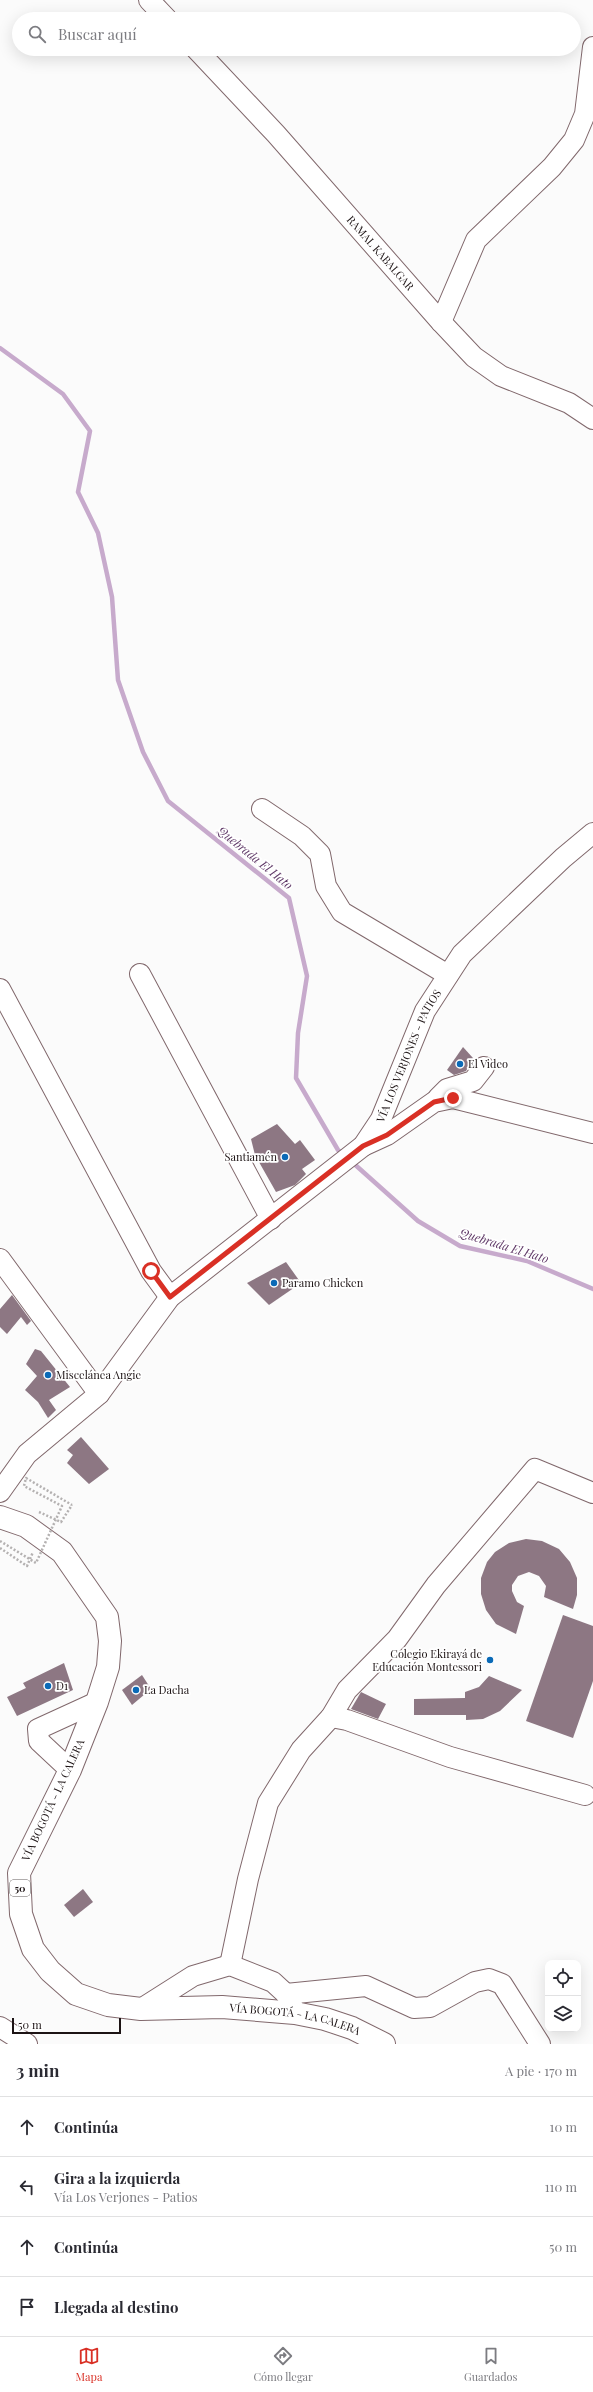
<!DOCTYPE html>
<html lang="es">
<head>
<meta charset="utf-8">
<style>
  body { margin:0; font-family:"Playfair Display",serif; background:#f2f2f3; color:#2b2b33 }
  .controls { position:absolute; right:12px; bottom:12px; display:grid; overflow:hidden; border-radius:8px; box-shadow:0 4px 16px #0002 }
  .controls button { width:36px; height:36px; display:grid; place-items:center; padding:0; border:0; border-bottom:1px solid #e1e1e2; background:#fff; color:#2b2b33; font:20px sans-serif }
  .scale { position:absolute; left:12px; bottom:10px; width:109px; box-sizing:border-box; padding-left:4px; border:2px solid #1c1314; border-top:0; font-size:11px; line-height:14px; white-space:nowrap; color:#1c1314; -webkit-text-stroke:3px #fff; paint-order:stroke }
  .stop { position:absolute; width:12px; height:12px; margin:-9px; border:3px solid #d93025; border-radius:50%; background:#fff }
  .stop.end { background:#d93025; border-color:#fff; box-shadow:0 1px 4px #0008 }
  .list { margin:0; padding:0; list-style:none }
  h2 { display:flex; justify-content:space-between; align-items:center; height:52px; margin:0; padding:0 16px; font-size:17px }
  h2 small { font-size:13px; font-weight:400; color:#7c7c81 }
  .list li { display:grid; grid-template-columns:26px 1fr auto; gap:12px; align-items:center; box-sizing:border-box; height:60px; padding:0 16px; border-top:1px solid #e1e1e2 }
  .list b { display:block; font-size:15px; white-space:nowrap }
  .list p { margin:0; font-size:13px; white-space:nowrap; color:#7c7c81 }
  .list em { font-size:13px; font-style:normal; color:#7c7c81 }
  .icon { flex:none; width:22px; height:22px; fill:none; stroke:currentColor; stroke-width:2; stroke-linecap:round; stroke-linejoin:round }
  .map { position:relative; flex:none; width:593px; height:2044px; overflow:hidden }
  .search { position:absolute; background:#fff; box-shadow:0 4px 16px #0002; left:12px; right:12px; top:12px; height:44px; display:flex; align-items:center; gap:10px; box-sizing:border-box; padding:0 14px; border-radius:22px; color:#7c7c81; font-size:15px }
  .sheet { height:292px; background:#fff }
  nav { display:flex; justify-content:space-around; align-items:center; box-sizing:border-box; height:56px; border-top:1px solid #e1e1e2; background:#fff; font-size:11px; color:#7c7c81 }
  nav a { display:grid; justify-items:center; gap:2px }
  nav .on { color:#d93025 }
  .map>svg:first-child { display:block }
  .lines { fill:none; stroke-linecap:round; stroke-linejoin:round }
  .stream { stroke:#c7aacc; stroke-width:4.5 }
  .building { fill:#8d7783 }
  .minor-casing { stroke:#81686c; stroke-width:22 }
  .major-casing { stroke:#81686c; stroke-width:24 }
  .path { stroke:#b4b1b1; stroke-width:2.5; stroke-dasharray:2 2; stroke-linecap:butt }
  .minor { stroke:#fff; stroke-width:20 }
  .major { stroke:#fff; stroke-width:22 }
  .path-bridge { stroke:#b4b1b1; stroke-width:2.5; stroke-dasharray:2 2; stroke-linecap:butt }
  .route { stroke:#d93025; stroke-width:5 }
  .poi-dot { fill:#0a6ab7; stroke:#fff; stroke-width:1.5 }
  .labels { text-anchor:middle; stroke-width:3.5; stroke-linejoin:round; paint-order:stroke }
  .shield { fill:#fff; stroke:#605a5a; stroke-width:1 }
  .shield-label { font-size:10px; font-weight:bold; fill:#1c1314 }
  .street-label { font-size:11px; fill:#1c1314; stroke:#fff }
  .poi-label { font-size:11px; fill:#1c1314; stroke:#fff; text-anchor:start }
  .water-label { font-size:12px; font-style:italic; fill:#603a68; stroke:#fff }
</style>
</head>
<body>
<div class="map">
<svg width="593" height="2044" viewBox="0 0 593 2044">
  <rect width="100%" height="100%" fill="#fbfbfb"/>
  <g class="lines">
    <!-- stream -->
    <g class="stream">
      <polyline points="0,348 63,394 90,431 78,492 98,533 112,597 118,680 143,752 168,801 289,898 307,976 298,1033 296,1078 338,1150 344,1155"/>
      <polyline points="352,1162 418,1221 460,1246 527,1261 593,1289"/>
    </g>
  </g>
  <!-- building -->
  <g class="building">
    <polygon points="463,1047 473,1058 466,1071 454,1075 447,1070"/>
    <polygon points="277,1124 295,1144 300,1140 315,1160 302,1169 306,1174 295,1185 276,1192 255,1155 251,1139"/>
    <polygon points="286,1262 301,1283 269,1305 247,1283"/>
    <polygon points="12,1295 31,1321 27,1325 21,1317 7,1334 0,1327 0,1309"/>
    <polygon points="35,1349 41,1351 70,1387 49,1400 56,1410 48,1418 38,1402 25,1390 37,1376 26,1364"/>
    <polygon points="81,1437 109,1469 89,1484 67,1463 73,1455 67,1450"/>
    <polygon points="526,1539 542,1541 559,1549 570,1562 577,1578 577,1595 573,1609 544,1597 546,1586 539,1576 529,1572 518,1576 512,1585 512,1591 517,1602 524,1606 516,1634 496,1624 486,1610 481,1594 481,1578 487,1562 495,1552 509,1543"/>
    <polygon points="563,1615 593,1626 593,1681 573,1738 526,1721"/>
    <polygon points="64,1663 73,1690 17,1716 7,1697 26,1688 23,1683"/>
    <polygon points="142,1675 151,1689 132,1705 122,1690"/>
    <polygon points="489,1676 522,1690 500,1711 483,1719 466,1720 466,1715 414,1715 414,1699 465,1698 465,1692 479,1687"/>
    <polygon points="361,1692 386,1704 378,1719 351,1709"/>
    <polygon points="83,1889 93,1902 74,1917 64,1905"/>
  </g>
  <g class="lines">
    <defs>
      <g id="minor">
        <polyline points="149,0 167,19"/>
        <path id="s1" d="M196,49L276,134L441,322L474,357L501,376L569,403L593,419"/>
        <polyline points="441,322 476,240 552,167 574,140 585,114 593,47"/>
        <polyline points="262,809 302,836 320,854 326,886 342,912 448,975"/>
        <polyline points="140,974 271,1219"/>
        <polyline points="0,989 151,1271 170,1297"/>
        <polyline points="438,1098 447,1089 473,1081 484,1067"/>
        <polyline points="363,1146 387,1135 434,1102 453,1098 593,1133"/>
        <polyline points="0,1259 99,1394"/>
        <path id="s2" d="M0,1492L27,1454L99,1394L170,1297L363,1146L381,1119L425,1011L462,954L563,858L593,833"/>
        <polyline points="331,1717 347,1720 450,1757 585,1795"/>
        <polyline points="70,1770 39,1741 38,1729 97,1702"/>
        <polyline points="230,1965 248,1879 268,1803 301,1750 331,1717 347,1690 397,1639 436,1585 535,1469 593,1493"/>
        <polyline points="286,1994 366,1986 414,2008 430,2007 475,1982 489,1979 502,1984 540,2044"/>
        <polyline points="141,2009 193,1976 230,1965 273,1982 286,1994 292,2005"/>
        <polyline points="0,2027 27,2044"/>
      </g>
      <g id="major">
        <path id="s3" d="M0,1517L26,1526L62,1552L107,1617L110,1641L108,1667L97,1702L70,1770L19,1873L21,1914L33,1949L50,1971L76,1994L108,2005L141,2009L222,2007L295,2013L325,2019L352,2028L384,2044"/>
      </g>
    </defs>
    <!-- minor casing -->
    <use href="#minor" class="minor-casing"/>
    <!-- major casing -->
    <use href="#major" class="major-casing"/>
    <!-- path -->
    <g class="path">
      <polyline points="39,1512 61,1522 72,1505"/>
      <polyline points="0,1548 27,1566 33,1552"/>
    </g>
    <!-- minor -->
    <use href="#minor" class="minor"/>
    <!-- major -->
    <use href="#major" class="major"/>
    <!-- path-bridge -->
    <polyline class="path-bridge" points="0,1541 36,1563 62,1506 24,1486 26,1478 72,1505"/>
  </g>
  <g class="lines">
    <!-- route -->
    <polyline class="route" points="151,1271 170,1297 363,1146 387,1135 434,1102 453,1098"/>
  </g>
  <!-- markers -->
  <g class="poi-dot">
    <circle cx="460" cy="1064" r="4"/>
    <circle cx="285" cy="1157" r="4"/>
    <circle cx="274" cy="1283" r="4"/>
    <circle cx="48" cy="1375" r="4"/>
    <circle cx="490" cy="1660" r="4"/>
    <circle cx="48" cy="1686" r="4"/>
    <circle cx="136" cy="1690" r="4"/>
  </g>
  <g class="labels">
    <!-- shield labels -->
    <rect class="shield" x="10" y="1880" width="20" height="16" rx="3"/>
    <g class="shield-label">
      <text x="20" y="1892">50</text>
    </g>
    <!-- street labels -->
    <g class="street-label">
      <text dy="4" stroke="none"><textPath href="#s1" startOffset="275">RAMAL KABALGAR</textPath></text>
      <text dy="4" stroke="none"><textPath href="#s2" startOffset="607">VÍA LOS VERJONES - PATIOS</textPath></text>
      <text transform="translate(53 1800) rotate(-65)" y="4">VÍA BOGOTÁ - LA CALERA</text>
      <text dy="4" stroke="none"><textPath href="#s3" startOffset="789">VÍA BOGOTÁ - LA CALERA</textPath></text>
    </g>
    <!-- poi labels -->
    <g class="poi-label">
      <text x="468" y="1068">El Video</text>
      <text x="277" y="1161" text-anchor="end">Santiamén</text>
      <text x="282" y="1287">Paramo Chicken</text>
      <text x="56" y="1379">Miscelánea Angie</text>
      <text x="482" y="1658" text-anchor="end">Colegio Ekirayá de<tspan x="482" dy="13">Educación Montessori</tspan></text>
      <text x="56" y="1690">D1</text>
      <text x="144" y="1694">La Dacha</text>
    </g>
    <!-- water labels -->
    <g class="water-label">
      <text transform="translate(255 858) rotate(39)" y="4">Quebrada El Hato</text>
      <text transform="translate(504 1246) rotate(17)" y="4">Quebrada El Hato</text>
    </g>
  </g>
</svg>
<div class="controls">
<button><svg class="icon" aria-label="locate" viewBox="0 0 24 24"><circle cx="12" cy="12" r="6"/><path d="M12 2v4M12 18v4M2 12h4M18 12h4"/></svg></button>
<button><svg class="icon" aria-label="layers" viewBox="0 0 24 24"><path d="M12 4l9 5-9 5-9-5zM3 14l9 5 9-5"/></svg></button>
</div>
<div class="scale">50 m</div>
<div class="stop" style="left:151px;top:1271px"></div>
<div class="stop end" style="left:453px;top:1098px"></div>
<div class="search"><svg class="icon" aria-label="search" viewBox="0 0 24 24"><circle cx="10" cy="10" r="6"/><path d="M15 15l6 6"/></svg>Buscar aquí</div>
</div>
<section class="sheet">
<h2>3 min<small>A pie · 170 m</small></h2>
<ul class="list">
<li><svg class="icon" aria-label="ahead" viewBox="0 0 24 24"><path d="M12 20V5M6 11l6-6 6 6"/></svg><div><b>Continúa</b></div><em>10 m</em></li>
<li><svg class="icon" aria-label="left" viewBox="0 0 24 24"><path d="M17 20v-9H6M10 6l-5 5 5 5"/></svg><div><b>Gira a la izquierda</b><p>Vía Los Verjones - Patios</p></div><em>110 m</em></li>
<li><svg class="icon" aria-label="ahead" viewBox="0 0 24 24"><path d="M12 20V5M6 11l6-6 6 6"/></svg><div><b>Continúa</b></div><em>50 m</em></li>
<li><svg class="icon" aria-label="arrive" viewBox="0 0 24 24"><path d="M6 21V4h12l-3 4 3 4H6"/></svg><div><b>Llegada al destino</b></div></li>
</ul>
</section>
<nav>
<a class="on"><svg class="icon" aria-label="map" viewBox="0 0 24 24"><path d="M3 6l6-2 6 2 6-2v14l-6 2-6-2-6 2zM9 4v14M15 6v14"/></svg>Mapa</a>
<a><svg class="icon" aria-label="directions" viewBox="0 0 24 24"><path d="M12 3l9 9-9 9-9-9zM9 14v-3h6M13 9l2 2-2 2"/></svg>Cómo llegar</a>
<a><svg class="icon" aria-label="saved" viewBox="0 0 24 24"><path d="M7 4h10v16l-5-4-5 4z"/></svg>Guardados</a>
</nav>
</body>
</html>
